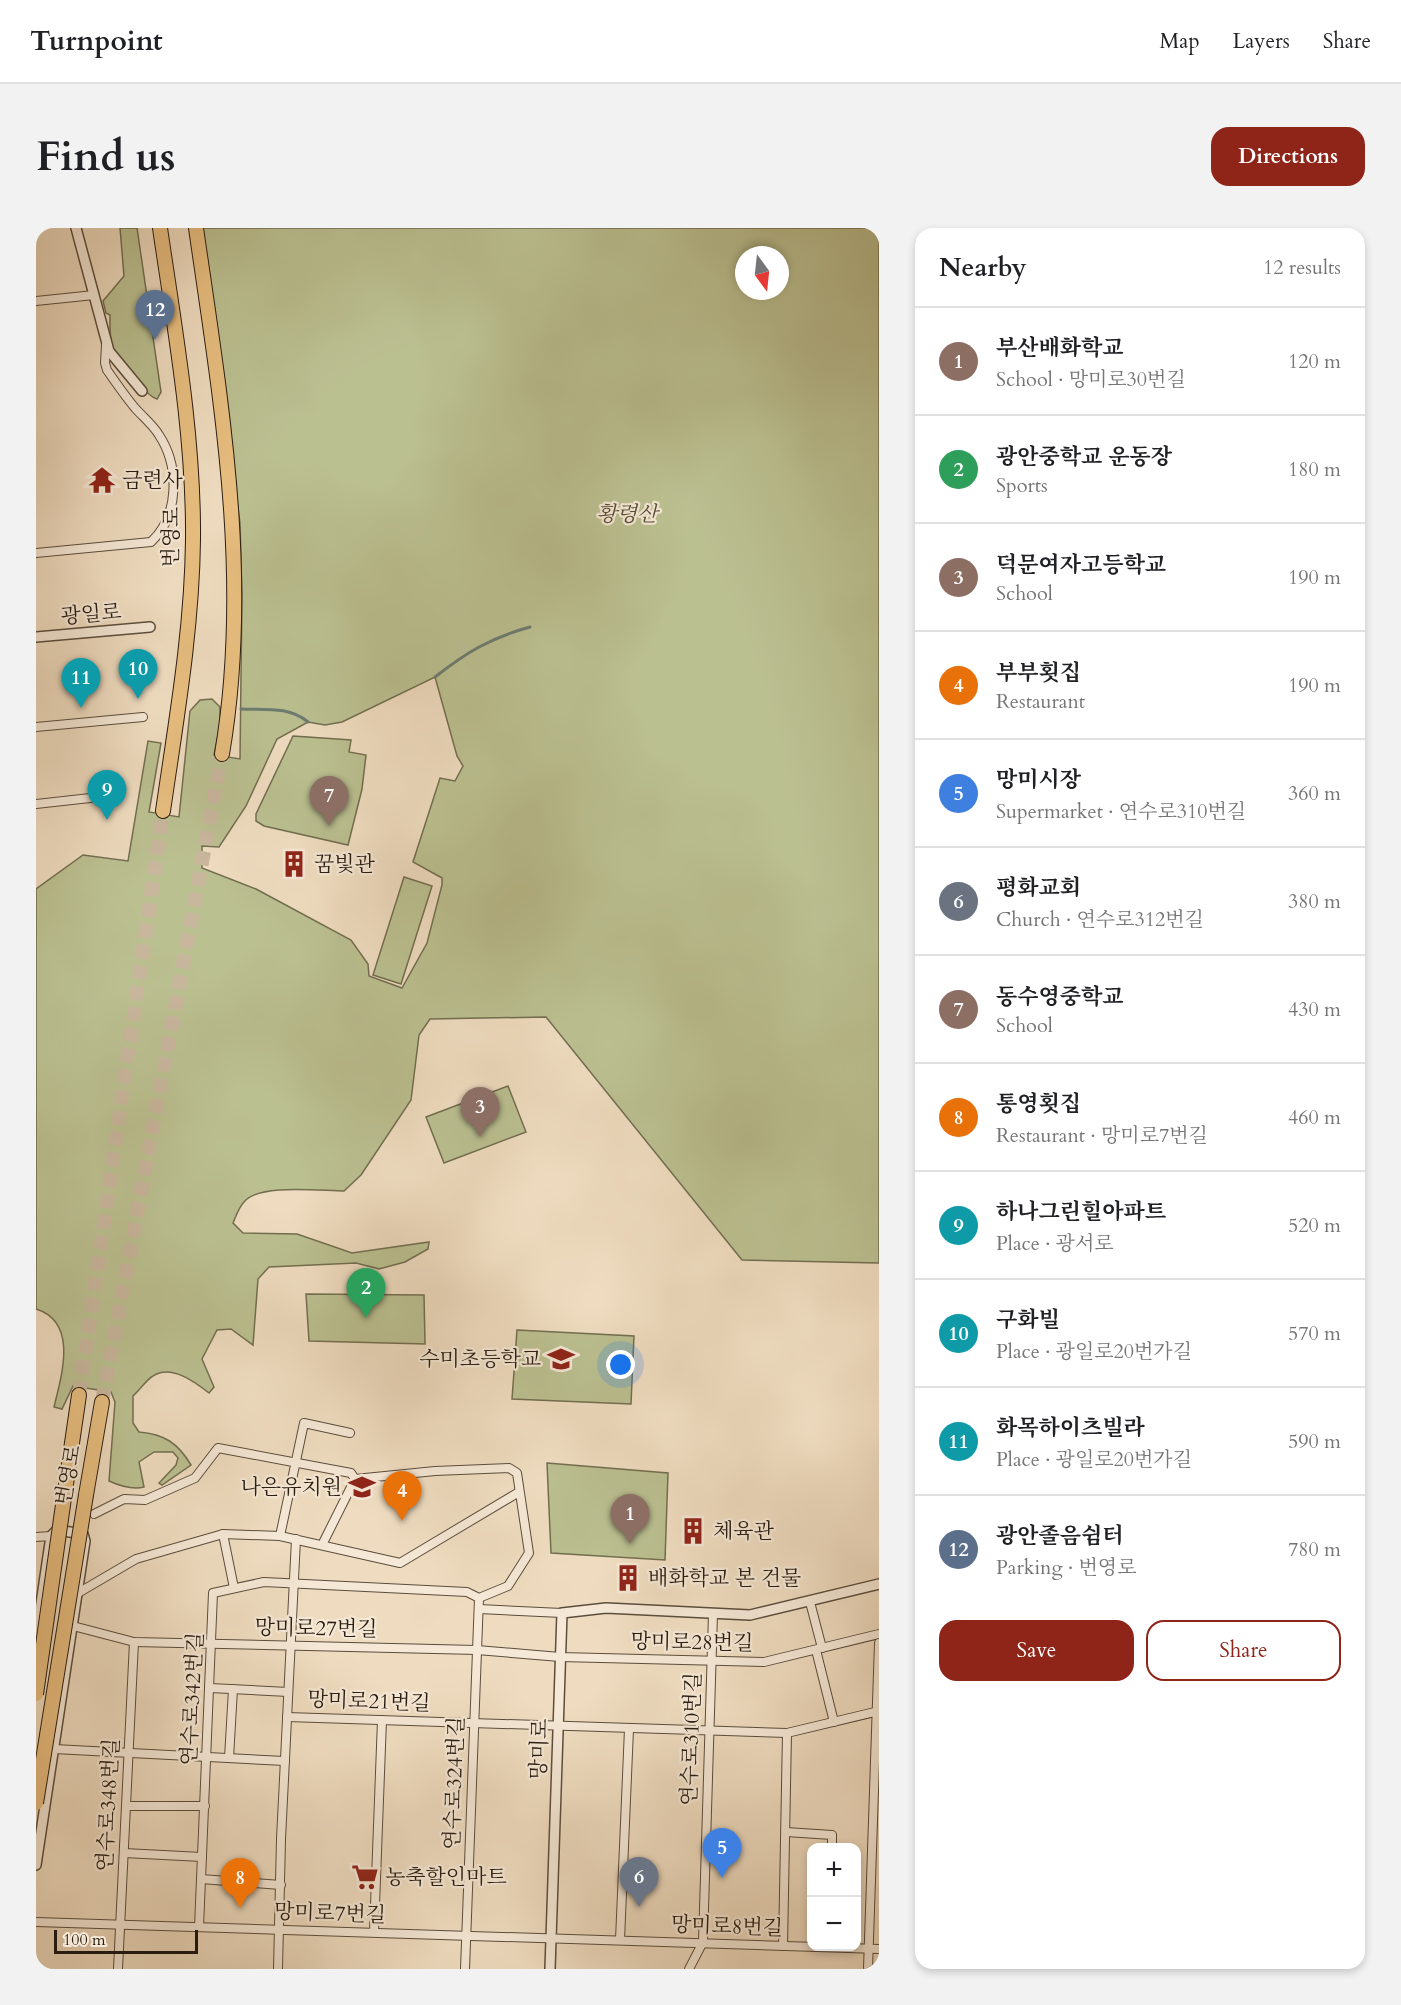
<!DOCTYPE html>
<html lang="en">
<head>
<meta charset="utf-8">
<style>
  body { margin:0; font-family:Cardo,"Noto Serif KR",serif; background:#f2f2f2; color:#202124 }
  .controls { position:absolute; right:18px; bottom:18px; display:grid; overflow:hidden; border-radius:12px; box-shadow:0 3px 9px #0003 }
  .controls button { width:54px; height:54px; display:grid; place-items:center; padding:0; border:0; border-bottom:2px solid #e0e0e0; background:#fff; color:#202124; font:30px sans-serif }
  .compass { position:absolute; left:699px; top:18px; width:54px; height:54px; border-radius:50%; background:#fff; box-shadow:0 3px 9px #0003; rotate:165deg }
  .scale { position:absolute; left:18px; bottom:15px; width:144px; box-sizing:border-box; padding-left:6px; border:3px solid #2a1d10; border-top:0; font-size:16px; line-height:21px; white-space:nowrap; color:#2a1d10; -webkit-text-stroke:4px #f5e8d6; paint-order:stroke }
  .you { position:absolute; left:585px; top:1137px; width:21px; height:21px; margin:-15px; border:4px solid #fff; border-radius:50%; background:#1a73e8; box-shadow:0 0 0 9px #1a73e833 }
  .badge { display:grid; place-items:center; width:39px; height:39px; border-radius:50%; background:#8f2418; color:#fff; font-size:20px; font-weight:700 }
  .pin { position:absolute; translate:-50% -50px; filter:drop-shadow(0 2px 3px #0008) }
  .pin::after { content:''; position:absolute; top:32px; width:21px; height:18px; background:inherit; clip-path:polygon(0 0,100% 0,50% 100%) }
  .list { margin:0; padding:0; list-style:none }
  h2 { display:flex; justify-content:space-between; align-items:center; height:78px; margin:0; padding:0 24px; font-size:26px }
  h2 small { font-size:20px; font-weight:400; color:#757577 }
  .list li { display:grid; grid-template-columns:39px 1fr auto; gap:18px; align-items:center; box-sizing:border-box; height:108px; padding:0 24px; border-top:2px solid #e0e0e0 }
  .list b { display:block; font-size:22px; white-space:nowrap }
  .list p { margin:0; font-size:20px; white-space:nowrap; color:#757577 }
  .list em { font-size:20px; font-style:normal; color:#757577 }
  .actions { display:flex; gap:12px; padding:18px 24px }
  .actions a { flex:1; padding:14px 0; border:2px solid #8f2418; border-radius:18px; text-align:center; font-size:21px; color:#8f2418 }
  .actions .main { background:#8f2418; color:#fff }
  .map { position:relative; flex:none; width:843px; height:1741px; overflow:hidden; border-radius:18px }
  header { display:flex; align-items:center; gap:36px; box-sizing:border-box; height:84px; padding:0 30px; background:#fff; border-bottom:2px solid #e0e0e0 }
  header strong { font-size:28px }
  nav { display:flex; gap:33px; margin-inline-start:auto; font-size:21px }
  .intro { display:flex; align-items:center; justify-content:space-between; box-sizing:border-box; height:144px; padding:0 36px }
  h1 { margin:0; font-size:42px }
  .button { padding:15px 27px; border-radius:18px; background:#8f2418; color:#fff; font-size:21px; font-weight:700 }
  main { display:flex; gap:36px; padding:0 36px }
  aside { flex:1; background:#fff; border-radius:18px; box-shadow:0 3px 9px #0003 }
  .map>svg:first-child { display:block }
  .green { fill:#bbc091; stroke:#726e50; stroke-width:1.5; fill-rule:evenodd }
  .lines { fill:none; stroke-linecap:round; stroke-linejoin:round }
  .stream { stroke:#6d7c70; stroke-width:3 }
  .trunk-tunnel { stroke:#c8b69d; stroke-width:14; stroke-dasharray:14 7; stroke-linecap:butt }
  .minor-casing { stroke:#5b4d3c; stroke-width:10 }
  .tertiary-casing { stroke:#5b4d3c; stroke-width:12 }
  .trunk-casing { stroke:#2a1d10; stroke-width:16 }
  .minor { stroke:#f5e8d6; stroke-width:8 }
  .tertiary { stroke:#f5e8d6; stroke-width:9 }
  .trunk { stroke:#e8be80; stroke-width:14 }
  .trunk-bridge-casing { stroke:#2a1d10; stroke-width:16; stroke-linecap:butt }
  .trunk-bridge { stroke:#e8be80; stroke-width:14 }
  .labels { text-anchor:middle; stroke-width:4.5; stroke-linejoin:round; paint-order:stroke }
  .poi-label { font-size:21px; fill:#2a1d10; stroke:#f5e8d6; text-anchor:start }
  .park-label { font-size:21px; font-style:italic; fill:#564e37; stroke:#f5e8d6 }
  .street-label { font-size:21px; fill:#2a1d10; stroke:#f5e8d6 }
</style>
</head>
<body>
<header>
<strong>Turnpoint</strong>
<nav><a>Map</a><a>Layers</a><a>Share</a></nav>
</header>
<div class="intro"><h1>Find us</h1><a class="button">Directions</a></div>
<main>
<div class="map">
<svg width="843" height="1741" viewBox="0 0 843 1741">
  <rect width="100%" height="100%" fill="#efdcc0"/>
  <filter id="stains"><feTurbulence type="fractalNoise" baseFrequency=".00333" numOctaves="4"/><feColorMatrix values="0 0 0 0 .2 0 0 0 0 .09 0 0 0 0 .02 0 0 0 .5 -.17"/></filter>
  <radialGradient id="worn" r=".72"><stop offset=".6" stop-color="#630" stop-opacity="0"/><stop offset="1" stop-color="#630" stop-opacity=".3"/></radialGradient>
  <!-- green -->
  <g class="green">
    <path d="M84,0H101L125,164L121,171C110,168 82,132 77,120C73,109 74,98 74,87L70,85L67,73L88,48Z"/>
    <path d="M166,0H843V1035L706,1032L510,789L394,791L383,807L375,872L325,947L308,963C285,963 223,955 208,974C203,979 200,988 197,995L207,1005L261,1006L316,1025L393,1014L392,1021L369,1034L343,1041L320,1035L233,1039L222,1051L217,1117L195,1101L181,1102L166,1131L178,1159L173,1165C159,1154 135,1136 117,1148C110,1152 104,1162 97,1168V1195L103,1204C128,1206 142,1215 155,1237L126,1257L123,1255L140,1237L142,1230L137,1224H118L103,1234L108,1259C96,1262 84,1258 73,1253L79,1174L75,1164L37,1158L26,1181L18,1179C26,1146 42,1094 0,1081V661L47,627L92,633L112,513L125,515L113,584L143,589L154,483L164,472L176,471L184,479V497L178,527L204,531L206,367L204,295ZM708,27H744V63H708ZM399,449L421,528L427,538L419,553L404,550L377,634L406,650V657L391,715L366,760L333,748L332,736L315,712L220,661L166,640V618L183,619L210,578L241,511L272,494L289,497L306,494Z"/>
    <polygon points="257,508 315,512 313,524 330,527 326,561 312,617 228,598 220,593 220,586"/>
    <polygon points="368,649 396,658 365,756 337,747"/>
    <polygon points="472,858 490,904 408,935 390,889"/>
    <polygon points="270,1066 388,1067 389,1116 273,1113"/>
    <polygon points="481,1102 598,1108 595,1176 476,1171"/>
    <polygon points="511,1235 632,1245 629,1332 515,1325"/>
  </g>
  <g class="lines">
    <!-- stream -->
    <g class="stream">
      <path d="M399,449C431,424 454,410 494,399"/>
      <path d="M205,481C229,482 253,478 272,494"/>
    </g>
    <!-- trunk-tunnel -->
    <g class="trunk-tunnel">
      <polyline points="43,1167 127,583"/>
      <polyline points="66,1174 186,526"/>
    </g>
    <defs>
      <g id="minor">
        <polyline points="0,73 58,67"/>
        <path d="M0,325L115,314C143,288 144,239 123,207C117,197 107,189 99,180C89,168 80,155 71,142L69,135L70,117"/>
        <polyline points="0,499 107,489"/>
        <polyline points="0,576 81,567"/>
        <polyline points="58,1286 88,1271 109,1272 159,1250 182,1220 315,1245 319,1251"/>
        <polyline points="187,1306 198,1360"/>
        <polyline points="244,1308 268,1195 314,1205"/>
        <polyline points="0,1309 15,1308"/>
        <polyline points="42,1365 100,1331 187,1306 244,1308 364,1335 483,1264"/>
        <polyline points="774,1374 786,1420"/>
        <polyline points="443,1381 526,1385"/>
        <polyline points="37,1398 98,1414 441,1422 524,1429 728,1434 843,1406"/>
        <polyline points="780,1422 798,1494"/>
        <polyline points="174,1460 252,1464"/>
        <polyline points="251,1489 751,1505 843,1483"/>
        <polyline points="18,1521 249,1533"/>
        <polyline points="193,1530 197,1461"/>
        <polyline points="90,1578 169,1578"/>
        <polyline points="750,1604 796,1607 796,1620"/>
        <polyline points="88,1625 166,1629"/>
        <polyline points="165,1651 245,1657"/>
        <polyline points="0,1694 843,1721"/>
        <polyline points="163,1699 177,1365 228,1354 431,1364 443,1370 472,1358 493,1325 481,1245 473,1240 399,1243 319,1251 286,1317"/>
        <polyline points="338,1704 346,1492"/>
        <polyline points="584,1712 593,1501"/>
        <polyline points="747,1718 751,1505"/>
        <polyline points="82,1741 98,1414"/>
        <polyline points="242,1741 245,1611 260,1311"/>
        <polyline points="429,1741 443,1370"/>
        <polyline points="653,1741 667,1714 677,1386"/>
        <polyline points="832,1741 843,1415"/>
      </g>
      <g id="tertiary">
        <polyline points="40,0 73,123 106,163"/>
        <polyline points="0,409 114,399"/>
        <polyline points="0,1409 15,1308 21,1302 47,1306 49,1313 0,1637"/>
        <polyline points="514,1741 526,1385 570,1380 714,1387 843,1356"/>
      </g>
      <g id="trunk">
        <path d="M124,0C139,103 158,208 157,312C156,403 140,493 127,583"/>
        <path d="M160,0C185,174 216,351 186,526"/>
        <polyline points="29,1263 43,1167"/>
        <polyline points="50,1267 66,1174"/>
      </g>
    </defs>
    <!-- minor casing -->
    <use href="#minor" class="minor-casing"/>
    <!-- tertiary casing -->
    <use href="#tertiary" class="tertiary-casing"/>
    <!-- trunk casing -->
    <use href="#trunk" class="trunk-casing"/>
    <!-- minor -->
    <use href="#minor" class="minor"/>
    <!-- tertiary -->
    <use href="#tertiary" class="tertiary"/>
    <!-- trunk -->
    <use href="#trunk" class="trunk"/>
    <defs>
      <g id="trunk-bridge">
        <polyline points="0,1466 29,1263"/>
        <polyline points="0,1575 50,1267"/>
      </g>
    </defs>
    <!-- trunk-bridge casing -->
    <use href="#trunk-bridge" class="trunk-bridge-casing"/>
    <!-- trunk-bridge -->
    <use href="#trunk-bridge" class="trunk-bridge"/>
  </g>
  <!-- icons -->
  <defs>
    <symbol id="temple-bare" viewBox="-9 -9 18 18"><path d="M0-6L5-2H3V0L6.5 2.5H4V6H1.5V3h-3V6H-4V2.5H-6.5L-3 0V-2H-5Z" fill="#8f2418" stroke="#f5e8d6" stroke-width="2.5" paint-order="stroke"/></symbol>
    <symbol id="building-bare" viewBox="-9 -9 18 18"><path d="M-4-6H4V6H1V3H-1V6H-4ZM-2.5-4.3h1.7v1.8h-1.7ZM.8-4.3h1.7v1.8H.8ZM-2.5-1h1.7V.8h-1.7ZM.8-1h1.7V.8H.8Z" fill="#8f2418" stroke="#f5e8d6" stroke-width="2.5" paint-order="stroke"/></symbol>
    <symbol id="school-bare" viewBox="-9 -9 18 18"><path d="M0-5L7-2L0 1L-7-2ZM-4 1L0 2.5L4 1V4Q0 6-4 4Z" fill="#8f2418" stroke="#f5e8d6" stroke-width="2.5" paint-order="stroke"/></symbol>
    <symbol id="supermarket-bare" viewBox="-9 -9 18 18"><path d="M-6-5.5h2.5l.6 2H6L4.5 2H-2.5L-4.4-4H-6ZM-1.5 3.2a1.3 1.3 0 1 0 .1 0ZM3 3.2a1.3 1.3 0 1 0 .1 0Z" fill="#8f2418" stroke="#f5e8d6" stroke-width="2.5" paint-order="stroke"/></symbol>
  </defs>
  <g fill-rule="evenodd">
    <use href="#temple-bare" x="47" y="233" width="38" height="38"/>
    <use href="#building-bare" x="239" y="617" width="38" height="38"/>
    <use href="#school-bare" x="506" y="1112" width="38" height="38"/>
    <use href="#school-bare" x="307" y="1240" width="38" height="38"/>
    <use href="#building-bare" x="638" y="1284" width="38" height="38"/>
    <use href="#building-bare" x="573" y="1331" width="38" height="38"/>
    <use href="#supermarket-bare" x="310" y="1630" width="38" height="38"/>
  </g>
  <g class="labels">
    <!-- poi labels -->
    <g class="poi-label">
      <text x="86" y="259">금련사</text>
      <text x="278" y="643">꿈빛관</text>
      <text x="505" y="1138" text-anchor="end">수미초등학교</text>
      <text x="306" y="1266" text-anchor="end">나은유치원</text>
      <text x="677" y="1310">체육관</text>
      <text x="612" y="1357">배화학교 본 건물</text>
      <text x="349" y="1656">농축할인마트</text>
    </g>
    <!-- park labels -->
    <g class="park-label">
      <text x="591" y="293">황령산</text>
    </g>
    <!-- street labels -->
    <g class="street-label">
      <text transform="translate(135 309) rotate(-89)" y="7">번영로</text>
      <text transform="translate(55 386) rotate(-5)" y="7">광일로</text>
      <text transform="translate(32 1247) rotate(-80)" y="7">번영로</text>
      <text transform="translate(280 1400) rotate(1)" y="7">망미로27번길</text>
      <text transform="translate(656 1414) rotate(1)" y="7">망미로28번길</text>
      <text transform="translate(156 1471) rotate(-87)" y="7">연수로342번길</text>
      <text transform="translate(333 1473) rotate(2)" y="7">망미로21번길</text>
      <text transform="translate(655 1511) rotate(-88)" y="7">연수로310번길</text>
      <text transform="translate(503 1521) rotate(-88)" y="7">망미로</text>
      <text transform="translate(418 1555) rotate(-88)" y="7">연수로324번길</text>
      <text transform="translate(72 1577) rotate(-87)" y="7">연수로348번길</text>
      <text transform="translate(294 1685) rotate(2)" y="7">망미로7번길</text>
      <text transform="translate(691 1698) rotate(2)" y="7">망미로8번길</text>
    </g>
  </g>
  <rect width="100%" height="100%" filter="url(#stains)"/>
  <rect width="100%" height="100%" fill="url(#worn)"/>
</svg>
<div class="controls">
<button>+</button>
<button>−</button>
</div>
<svg class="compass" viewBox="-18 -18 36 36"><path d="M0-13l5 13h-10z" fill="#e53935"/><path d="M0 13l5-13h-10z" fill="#757577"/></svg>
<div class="scale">100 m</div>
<div class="you"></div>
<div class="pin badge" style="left:594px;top:1316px;background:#8d6e63">1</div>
<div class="pin badge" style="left:330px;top:1090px;background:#2e9e5b">2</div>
<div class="pin badge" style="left:444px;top:909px;background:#8d6e63">3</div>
<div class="pin badge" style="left:366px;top:1293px;background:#e8710a">4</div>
<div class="pin badge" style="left:686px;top:1650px;background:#3f7fe0">5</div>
<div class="pin badge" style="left:603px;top:1679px;background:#6b7280">6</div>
<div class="pin badge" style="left:293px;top:598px;background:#8d6e63">7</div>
<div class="pin badge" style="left:204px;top:1680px;background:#e8710a">8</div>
<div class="pin badge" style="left:71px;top:592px;background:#0f9aa8">9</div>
<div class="pin badge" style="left:102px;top:471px;background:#0f9aa8">10</div>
<div class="pin badge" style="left:45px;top:480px;background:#0f9aa8">11</div>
<div class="pin badge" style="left:119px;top:112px;background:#5c6f8a">12</div>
</div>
<aside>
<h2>Nearby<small>12 results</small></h2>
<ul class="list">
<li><span class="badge" style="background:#8d6e63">1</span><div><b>부산배화학교</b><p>School · 망미로30번길</p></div><em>120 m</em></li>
<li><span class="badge" style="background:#2e9e5b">2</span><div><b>광안중학교 운동장</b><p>Sports</p></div><em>180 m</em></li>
<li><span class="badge" style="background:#8d6e63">3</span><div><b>덕문여자고등학교</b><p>School</p></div><em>190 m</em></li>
<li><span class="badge" style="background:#e8710a">4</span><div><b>부부횟집</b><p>Restaurant</p></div><em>190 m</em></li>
<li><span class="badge" style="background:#3f7fe0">5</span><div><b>망미시장</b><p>Supermarket · 연수로310번길</p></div><em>360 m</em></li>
<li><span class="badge" style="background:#6b7280">6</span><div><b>평화교회</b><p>Church · 연수로312번길</p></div><em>380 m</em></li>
<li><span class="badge" style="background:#8d6e63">7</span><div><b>동수영중학교</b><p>School</p></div><em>430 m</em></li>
<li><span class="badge" style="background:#e8710a">8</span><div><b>통영횟집</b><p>Restaurant · 망미로7번길</p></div><em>460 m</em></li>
<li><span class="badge" style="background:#0f9aa8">9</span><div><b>하나그린힐아파트</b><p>Place · 광서로</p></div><em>520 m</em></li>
<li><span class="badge" style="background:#0f9aa8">10</span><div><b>구화빌</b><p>Place · 광일로20번가길</p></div><em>570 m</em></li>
<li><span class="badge" style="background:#0f9aa8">11</span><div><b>화목하이츠빌라</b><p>Place · 광일로20번가길</p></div><em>590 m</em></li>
<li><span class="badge" style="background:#5c6f8a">12</span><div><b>광안졸음쉼터</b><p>Parking · 번영로</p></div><em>780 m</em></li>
</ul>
<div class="actions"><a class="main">Save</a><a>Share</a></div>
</aside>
</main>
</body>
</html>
